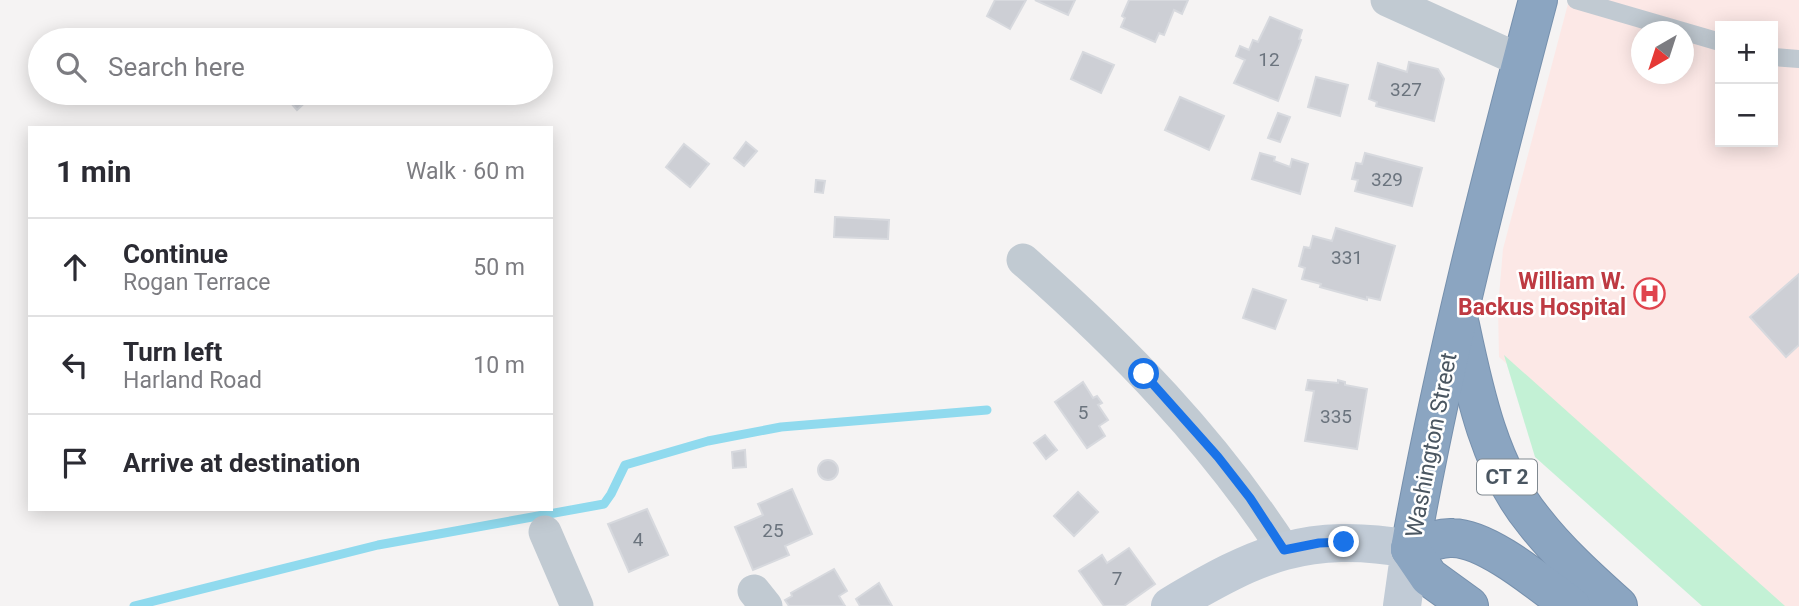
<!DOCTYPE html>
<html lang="en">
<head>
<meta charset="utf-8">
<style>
  body { margin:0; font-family:Roboto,sans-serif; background:#f7f7f7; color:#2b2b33 }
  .controls { position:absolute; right:21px; top:21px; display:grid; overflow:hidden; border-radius:0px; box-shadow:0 4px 18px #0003 }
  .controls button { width:63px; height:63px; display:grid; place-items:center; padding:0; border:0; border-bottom:2px solid #e1e1e2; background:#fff; color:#2b2b33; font:35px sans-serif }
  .compass { position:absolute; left:1631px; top:21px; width:63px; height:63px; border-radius:50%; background:#fff; box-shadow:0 4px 18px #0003; rotate:219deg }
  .stop { position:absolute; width:21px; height:21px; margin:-16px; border:5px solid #1a73e8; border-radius:50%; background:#fff }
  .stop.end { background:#1a73e8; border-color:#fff; box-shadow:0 2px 7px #0008 }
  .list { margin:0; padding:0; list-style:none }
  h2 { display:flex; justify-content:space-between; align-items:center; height:91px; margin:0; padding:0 28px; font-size:30px }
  h2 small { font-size:23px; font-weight:400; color:#7c7c81 }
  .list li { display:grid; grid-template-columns:46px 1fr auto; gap:21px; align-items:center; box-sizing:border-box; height:98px; padding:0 28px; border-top:2px solid #e1e1e2 }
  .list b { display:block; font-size:26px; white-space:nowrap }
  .list p { margin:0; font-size:23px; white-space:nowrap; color:#7c7c81 }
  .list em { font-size:23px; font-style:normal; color:#7c7c81 }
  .icon { flex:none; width:38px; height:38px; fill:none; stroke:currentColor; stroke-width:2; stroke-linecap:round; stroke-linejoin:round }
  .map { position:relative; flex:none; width:1799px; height:606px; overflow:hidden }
  .search { position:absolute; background:#fff; box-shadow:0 4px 18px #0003; left:28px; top:28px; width:525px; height:77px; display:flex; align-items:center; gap:18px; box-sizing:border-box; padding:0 24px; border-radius:38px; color:#7c7c81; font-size:26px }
  .panel { position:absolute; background:#fff; box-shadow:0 4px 18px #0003; left:28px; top:126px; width:525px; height:385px; border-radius:0px }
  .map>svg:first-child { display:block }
  .medical { fill:#fce8e6; fill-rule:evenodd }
  .green { fill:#c3f1d5 }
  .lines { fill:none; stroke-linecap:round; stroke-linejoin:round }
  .stream { stroke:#90daee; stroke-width:9 }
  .building { fill:#cdcfd5; stroke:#d7d9de; stroke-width:2 }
  .highway-casing { stroke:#7690ad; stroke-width:40 }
  .lane { stroke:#c1cad2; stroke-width:18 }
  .street { stroke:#c1cad2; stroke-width:33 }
  .secondary { stroke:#c1cbd6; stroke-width:38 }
  .highway { stroke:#8ba5c1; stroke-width:38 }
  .route { stroke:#1a73e8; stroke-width:9 }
  .labels { text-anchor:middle; stroke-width:5; stroke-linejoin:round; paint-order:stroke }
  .number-label { font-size:19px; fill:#6b747e }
  .shield { fill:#fff; stroke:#808990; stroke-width:2 }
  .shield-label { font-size:21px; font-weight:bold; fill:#4a5661 }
  .health-label { font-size:23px; font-weight:bold; fill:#be3a42; stroke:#fff; text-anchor:end }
  .street-label { font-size:23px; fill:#4a5661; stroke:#fff }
</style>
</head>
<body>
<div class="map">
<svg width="1799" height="606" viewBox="0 0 1799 606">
  <rect width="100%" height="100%" fill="#f5f3f3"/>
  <!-- medical -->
  <path class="medical" d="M1569,0H1799V606H1784L1499,357L1498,308L1503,249ZM1720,26H1773V142H1720ZM1642,32H1684V74H1642Z"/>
  <!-- green -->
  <polygon class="green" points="1504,355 1785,606 1702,606 1535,457"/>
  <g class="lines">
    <!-- stream -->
    <polyline class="stream" points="134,606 378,545 604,504 611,494 625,465 708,441 781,427 987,410"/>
  </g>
  <!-- building -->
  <g class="building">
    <polygon points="995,0 1026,0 1010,29 987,16"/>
    <polygon points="1035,0 1075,0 1068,15"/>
    <polygon points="1129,0 1188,0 1182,14 1174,10 1164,35 1159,33 1155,42 1121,27 1125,18 1122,16"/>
    <polygon points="1270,17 1302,30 1299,39 1301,40 1278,101 1234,83 1245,60 1236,56 1240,46 1249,50 1253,40 1258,42"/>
    <polygon points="1083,52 1114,65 1101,93 1071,79"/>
    <polygon points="1409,62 1438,69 1444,79 1434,121 1376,106 1377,102 1369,99 1378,63 1407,72"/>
    <polygon points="1316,77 1348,85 1340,116 1308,107"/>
    <polygon points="286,93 315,93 297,110 284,95"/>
    <polygon points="1180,97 1224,116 1209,150 1165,130"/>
    <polygon points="1278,113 1290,117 1280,142 1268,138"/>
    <polygon points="746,142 757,151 744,166 734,158"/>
    <polygon points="684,144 709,164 690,187 666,167"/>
    <polygon points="1260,153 1275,157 1274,161 1290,167 1292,159 1308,164 1300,194 1252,179"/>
    <polygon points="1365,153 1422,168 1412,206 1355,191 1358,180 1352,179 1356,163 1362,164"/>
    <polygon points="816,180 825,181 823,193 815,192"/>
    <polygon points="835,217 889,220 888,239 834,237"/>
    <polygon points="1336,228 1395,246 1380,300 1367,297 1367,300 1320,287 1321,284 1302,279 1305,268 1299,266 1304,247 1310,248 1313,236 1332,241"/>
    <polygon points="1799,274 1799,345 1786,357 1750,317"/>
    <polygon points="1253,289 1286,300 1275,329 1243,318"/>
    <polygon points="1308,380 1338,383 1338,380 1345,382 1345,385 1367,389 1357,449 1305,441 1314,391 1306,390"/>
    <polygon points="1083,382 1093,398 1097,396 1102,403 1098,405 1108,420 1099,426 1105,436 1087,448 1055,402"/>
    <polygon points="1045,435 1057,450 1046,459 1034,443"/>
    <polygon points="745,450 746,467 733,468 732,452"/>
    <circle cx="828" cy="470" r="10"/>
    <polygon points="792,489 812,534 785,546 789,555 753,570 735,527 763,515 758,504"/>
    <polygon points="1078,492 1098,512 1074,536 1054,516"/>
    <polygon points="647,509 668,555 629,572 608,524"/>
    <polygon points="1129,548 1155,584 1124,606 1104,606 1079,571 1102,555 1107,563"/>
    <polygon points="834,569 847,591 839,596 845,606 789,606 785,600 792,596 791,593"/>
    <polygon points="879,583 892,606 860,606 856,599"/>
  </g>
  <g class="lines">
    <defs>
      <g id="highway">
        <path d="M1460,325C1474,391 1490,468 1534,521C1558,552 1589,580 1618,606"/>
        <path d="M1410,549C1443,364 1490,182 1538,0"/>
        <path d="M1410,549C1424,544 1438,537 1453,538C1489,539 1542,585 1571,606"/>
        <polyline points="1410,549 1429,577 1469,606"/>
      </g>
    </defs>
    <!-- highway casing -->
    <use href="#highway" class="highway-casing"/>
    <!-- lane -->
    <g class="lane">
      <polyline points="1576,0 1720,42"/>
      <polyline points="1773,57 1799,59"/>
    </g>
    <!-- street -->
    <g class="street">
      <polyline points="1387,0 1522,61"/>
      <path d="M1023,260C1123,348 1211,438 1284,550"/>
      <polyline points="545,532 577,606"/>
      <polyline points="754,591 766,606"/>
    </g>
    <!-- secondary -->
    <path class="secondary" d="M1170,606C1257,554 1307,531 1410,549L1402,606"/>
    <!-- highway -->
    <use href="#highway" class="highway"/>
  </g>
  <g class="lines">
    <!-- route -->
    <polyline class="route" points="1144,374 1218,457 1250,498 1284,550 1319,543 1344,542"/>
  </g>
  <!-- icons -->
  <defs>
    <symbol id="hospital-ring" viewBox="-11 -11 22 22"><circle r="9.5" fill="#fff" stroke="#e0444e" stroke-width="1.5"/><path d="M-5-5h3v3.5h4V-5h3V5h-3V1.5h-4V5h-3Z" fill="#e0444e"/></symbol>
  </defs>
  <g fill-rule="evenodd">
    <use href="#hospital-ring" x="1632" y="276" width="35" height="35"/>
  </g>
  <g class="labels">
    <!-- number labels -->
    <g class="number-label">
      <text x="1269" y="66">12</text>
      <text x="1406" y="96">327</text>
      <text x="1387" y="186">329</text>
      <text x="1347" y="264">331</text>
      <text x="1083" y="419">5</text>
      <text x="1336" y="423">335</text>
      <text x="773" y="537">25</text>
      <text x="638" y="546">4</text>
      <text x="1117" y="585">7</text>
    </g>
    <!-- shield labels -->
    <rect class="shield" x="1477" y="459.5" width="60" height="35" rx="5"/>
    <g class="shield-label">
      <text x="1507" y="484">CT 2</text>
    </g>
    <!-- health labels -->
    <g class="health-label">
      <text x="1626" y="289">William W.<tspan x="1626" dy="26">Backus Hospital</tspan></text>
    </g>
    <!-- street labels -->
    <g class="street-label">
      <text transform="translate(1431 445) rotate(-79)" y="8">Washington Street</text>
    </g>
  </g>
</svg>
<div class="controls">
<button>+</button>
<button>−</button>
</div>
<svg class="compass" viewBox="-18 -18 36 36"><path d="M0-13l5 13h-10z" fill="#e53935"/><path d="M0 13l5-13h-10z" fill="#7c7c81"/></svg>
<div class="stop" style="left:1144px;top:374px"></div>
<div class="stop end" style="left:1344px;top:542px"></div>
<div class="search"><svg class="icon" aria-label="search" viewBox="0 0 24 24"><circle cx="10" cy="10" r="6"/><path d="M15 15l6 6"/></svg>Search here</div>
<section class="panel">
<h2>1 min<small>Walk · 60 m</small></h2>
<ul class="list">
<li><svg class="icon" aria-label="ahead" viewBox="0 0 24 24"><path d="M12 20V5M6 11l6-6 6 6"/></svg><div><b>Continue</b><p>Rogan Terrace</p></div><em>50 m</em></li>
<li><svg class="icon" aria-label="left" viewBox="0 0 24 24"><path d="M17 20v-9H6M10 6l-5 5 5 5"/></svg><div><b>Turn left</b><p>Harland Road</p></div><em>10 m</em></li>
<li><svg class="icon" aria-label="arrive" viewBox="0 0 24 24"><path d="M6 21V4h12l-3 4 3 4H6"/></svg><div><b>Arrive at destination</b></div></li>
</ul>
</section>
</div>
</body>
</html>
